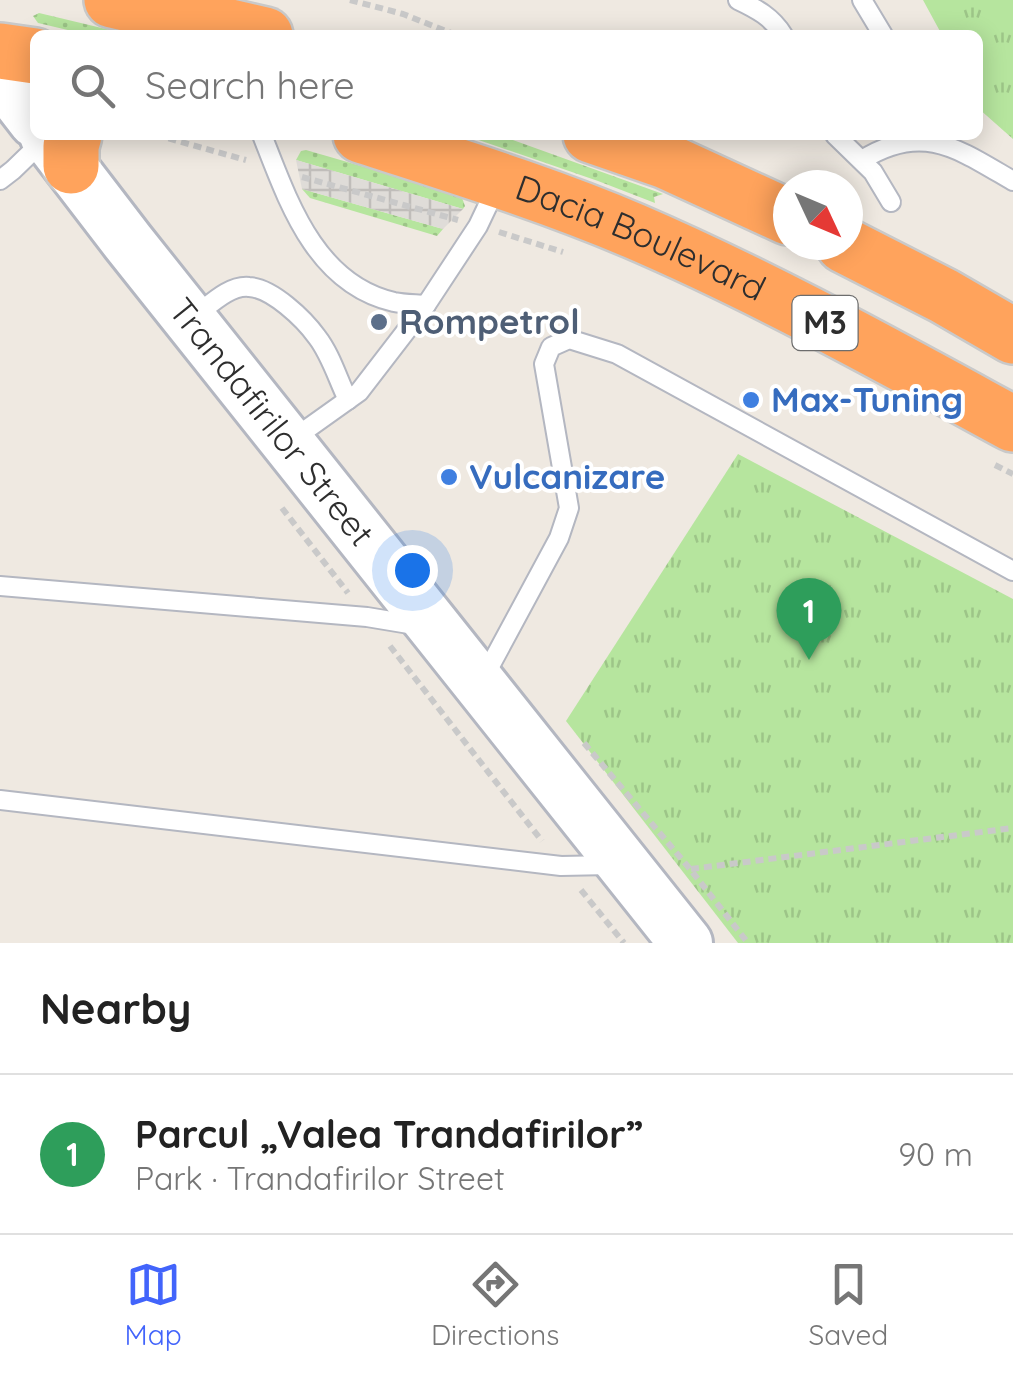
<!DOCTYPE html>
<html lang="en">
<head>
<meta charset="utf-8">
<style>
  body { margin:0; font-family:Quicksand,sans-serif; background:#f2f2f2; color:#222 }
  .compass { position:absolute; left:773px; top:170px; width:90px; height:90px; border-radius:50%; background:#fff; box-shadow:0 5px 25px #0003; rotate:134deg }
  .you { position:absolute; left:412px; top:570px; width:35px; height:35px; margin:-25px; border:8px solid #fff; border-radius:50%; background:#1a73e8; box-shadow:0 0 0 15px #1a73e833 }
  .badge { display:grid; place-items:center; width:65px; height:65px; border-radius:50%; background:#4264fb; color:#fff; font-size:32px; font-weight:700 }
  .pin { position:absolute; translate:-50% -82px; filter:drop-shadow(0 2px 5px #0008) }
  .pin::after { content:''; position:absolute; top:52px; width:35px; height:30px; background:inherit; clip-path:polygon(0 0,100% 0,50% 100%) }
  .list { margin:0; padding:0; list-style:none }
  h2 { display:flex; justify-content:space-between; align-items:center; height:130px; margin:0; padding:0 40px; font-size:42px }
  h2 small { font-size:32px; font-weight:400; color:#767676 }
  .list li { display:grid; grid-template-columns:65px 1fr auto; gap:30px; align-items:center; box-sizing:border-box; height:160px; padding:0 40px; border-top:2px solid #e0e0e0 }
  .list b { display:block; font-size:38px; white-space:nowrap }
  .list p { margin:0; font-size:32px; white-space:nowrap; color:#767676 }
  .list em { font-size:32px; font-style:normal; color:#767676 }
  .icon { flex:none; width:55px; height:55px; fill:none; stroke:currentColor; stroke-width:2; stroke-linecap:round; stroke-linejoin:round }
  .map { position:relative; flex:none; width:1013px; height:943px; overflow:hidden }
  .search { position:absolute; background:#fff; box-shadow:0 5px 25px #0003; left:30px; right:30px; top:30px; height:110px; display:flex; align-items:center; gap:25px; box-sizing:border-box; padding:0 35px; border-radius:15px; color:#767676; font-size:38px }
  .sheet { height:290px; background:#fff }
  nav { display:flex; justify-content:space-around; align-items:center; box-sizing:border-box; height:140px; border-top:2px solid #e0e0e0; background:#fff; font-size:28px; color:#767676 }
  nav a { display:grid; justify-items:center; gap:5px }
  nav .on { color:#4264fb }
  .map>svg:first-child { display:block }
  .grass { fill:url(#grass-dots) }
  .park { fill:url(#park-tufts) }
  .plaza { fill:url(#plaza-grid) }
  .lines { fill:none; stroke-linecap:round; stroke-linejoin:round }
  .lane-casing { stroke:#b4b7c1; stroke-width:22 }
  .secondary-casing { stroke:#b4b7c1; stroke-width:58 }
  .highway-casing { stroke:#c9c9c9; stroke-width:60 }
  .path { stroke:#c9c9c9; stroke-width:6; stroke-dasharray:8 5; stroke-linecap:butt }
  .lane { stroke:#fff; stroke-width:18 }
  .secondary { stroke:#fff; stroke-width:52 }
  .highway { stroke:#ffa35c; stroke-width:55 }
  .service-dot { fill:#5c6f8a; stroke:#fff; stroke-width:4 }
  .shop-dot { fill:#3f7fe0; stroke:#fff; stroke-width:4 }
  .labels { text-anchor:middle; stroke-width:8; stroke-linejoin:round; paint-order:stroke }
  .shield { fill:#fff; stroke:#6d6d6d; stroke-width:2.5 }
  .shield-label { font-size:32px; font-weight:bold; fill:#2e2e2e }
  .street-label { font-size:35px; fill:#2e2e2e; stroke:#fff }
  .service-label { font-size:35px; font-weight:bold; fill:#4e5e75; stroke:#fff; text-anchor:start }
  .shop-label { font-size:35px; font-weight:bold; fill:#366cbe; stroke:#fff; text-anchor:start }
</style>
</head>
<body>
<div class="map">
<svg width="1013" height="943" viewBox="0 0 1013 943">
  <defs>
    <pattern id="grass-dots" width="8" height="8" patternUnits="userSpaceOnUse" patternTransform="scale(2.5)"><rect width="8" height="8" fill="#b6e59e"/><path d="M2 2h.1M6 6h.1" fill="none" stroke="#9dc588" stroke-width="1.8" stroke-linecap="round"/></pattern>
    <pattern id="park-tufts" width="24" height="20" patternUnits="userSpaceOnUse" patternTransform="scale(2.5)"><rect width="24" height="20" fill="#b6e59e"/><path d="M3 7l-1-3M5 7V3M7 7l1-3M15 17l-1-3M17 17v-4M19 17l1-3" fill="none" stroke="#9dc588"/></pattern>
    <pattern id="plaza-grid" width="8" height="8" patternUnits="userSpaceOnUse" patternTransform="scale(2.5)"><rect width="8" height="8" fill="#dfdcd8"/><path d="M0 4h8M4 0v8" fill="none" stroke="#c0bdba"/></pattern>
  </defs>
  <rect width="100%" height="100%" fill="#efe9e1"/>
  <!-- grass -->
  <g class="grass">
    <polygon points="39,13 131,35 89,35 38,23 33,16"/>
    <polygon points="464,135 499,135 663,194 654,197 655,203 598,181"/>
    <polygon points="306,150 461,195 465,206 463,209 296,160 301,151"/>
    <polygon points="302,189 443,229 437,236 310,198"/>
  </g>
  <!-- park -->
  <g class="park">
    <polygon points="923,0 1013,0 1013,139 978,108 978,35 942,35"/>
    <polygon points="738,454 1013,599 1013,943 738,943 566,721"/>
  </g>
  <!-- plaza -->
  <polygon class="plaza" points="296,160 463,209 443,229 302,189"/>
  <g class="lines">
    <defs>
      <g id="lane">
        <path d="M738,0C757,9 772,17 783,35"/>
        <polyline points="862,0 883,35"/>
        <path d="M262,135C288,201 315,284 394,302C404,304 415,304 426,305"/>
        <polyline points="835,135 873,172 891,202"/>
        <path d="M862,160C923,122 958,149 1013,181"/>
        <polyline points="0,180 13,170 44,140"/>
        <path d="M195,316C210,305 229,285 249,287C272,288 304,319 317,337C331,355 338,380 348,400"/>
        <polyline points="293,439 359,392 426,305 478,226 497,186"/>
        <polyline points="0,586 367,617 421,626"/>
        <polyline points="483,679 559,538 569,508 544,364 551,347 569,339 617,354 1013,571"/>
        <polyline points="0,800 561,866 611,865"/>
      </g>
      <g id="secondary">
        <polyline points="0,76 35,121"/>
        <path id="s1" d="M46,135L128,242L686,943"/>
      </g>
      <g id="highway">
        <polyline points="112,0 265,35"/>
        <polyline points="0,51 35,56"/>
        <path id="s2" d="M361,135C453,165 545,193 634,231C764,287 888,356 1013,424"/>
        <polyline points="591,135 666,161 788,217"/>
        <polyline points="71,166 71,146 74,135"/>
        <polyline points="844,245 944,296 1013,336"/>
      </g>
    </defs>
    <!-- lane casing -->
    <use href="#lane" class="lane-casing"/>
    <!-- secondary casing -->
    <use href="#secondary" class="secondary-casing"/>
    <!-- highway casing -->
    <use href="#highway" class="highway-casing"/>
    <!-- path -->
    <g class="path">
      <polyline points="350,0 403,14 456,35"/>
      <polyline points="156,135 246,160"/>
      <polyline points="302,177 458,220"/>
      <polyline points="499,232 563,252"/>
      <polyline points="995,465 1013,474"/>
      <polyline points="282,508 348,593"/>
      <polyline points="390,646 542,841"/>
      <polyline points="584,743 690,869 748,943"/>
      <polyline points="691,869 1013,828"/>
      <polyline points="581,890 624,943"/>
    </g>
    <!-- lane -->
    <use href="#lane" class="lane"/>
    <!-- secondary -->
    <use href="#secondary" class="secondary"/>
    <!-- highway -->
    <use href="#highway" class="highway"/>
  </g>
  <!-- markers -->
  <circle class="service-dot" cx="379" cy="322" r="10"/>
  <g class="shop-dot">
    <circle cx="751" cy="400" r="10"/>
    <circle cx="449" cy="477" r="10"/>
  </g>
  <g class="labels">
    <!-- shield labels -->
    <rect class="shield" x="792.5" y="296" width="65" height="54" rx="8"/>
    <g class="shield-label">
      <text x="825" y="334">M3</text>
    </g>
    <!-- street labels -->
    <g class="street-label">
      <text dy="12" stroke="none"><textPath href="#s2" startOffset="298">Dacia Boulevard</textPath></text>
      <text dy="12" stroke="none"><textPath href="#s1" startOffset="365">Trandafirilor Street</textPath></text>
    </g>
    <!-- service labels -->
    <g class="service-label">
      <text x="399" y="334">Rompetrol</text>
    </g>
    <!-- shop labels -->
    <g class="shop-label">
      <text x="771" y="412">Max-Tuning</text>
      <text x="469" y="489">Vulcanizare</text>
    </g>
  </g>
</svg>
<svg class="compass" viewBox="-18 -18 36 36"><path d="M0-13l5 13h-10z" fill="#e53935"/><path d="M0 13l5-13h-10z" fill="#767676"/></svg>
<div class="you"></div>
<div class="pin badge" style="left:809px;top:660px;background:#2e9e5b">1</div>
<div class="search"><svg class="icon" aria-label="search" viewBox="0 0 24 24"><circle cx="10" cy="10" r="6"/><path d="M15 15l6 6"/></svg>Search here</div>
</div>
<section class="sheet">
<h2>Nearby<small></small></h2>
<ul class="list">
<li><span class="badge" style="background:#2e9e5b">1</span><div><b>Parcul „Valea Trandafirilor”</b><p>Park · Trandafirilor Street</p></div><em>90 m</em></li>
</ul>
</section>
<nav>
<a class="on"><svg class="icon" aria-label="map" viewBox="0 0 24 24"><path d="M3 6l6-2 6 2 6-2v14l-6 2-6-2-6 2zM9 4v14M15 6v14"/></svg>Map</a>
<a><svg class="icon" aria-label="directions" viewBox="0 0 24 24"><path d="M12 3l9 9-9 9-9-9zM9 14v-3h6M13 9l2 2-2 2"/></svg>Directions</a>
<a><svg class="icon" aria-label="saved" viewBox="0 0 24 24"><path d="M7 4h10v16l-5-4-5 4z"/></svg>Saved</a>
</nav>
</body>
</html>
